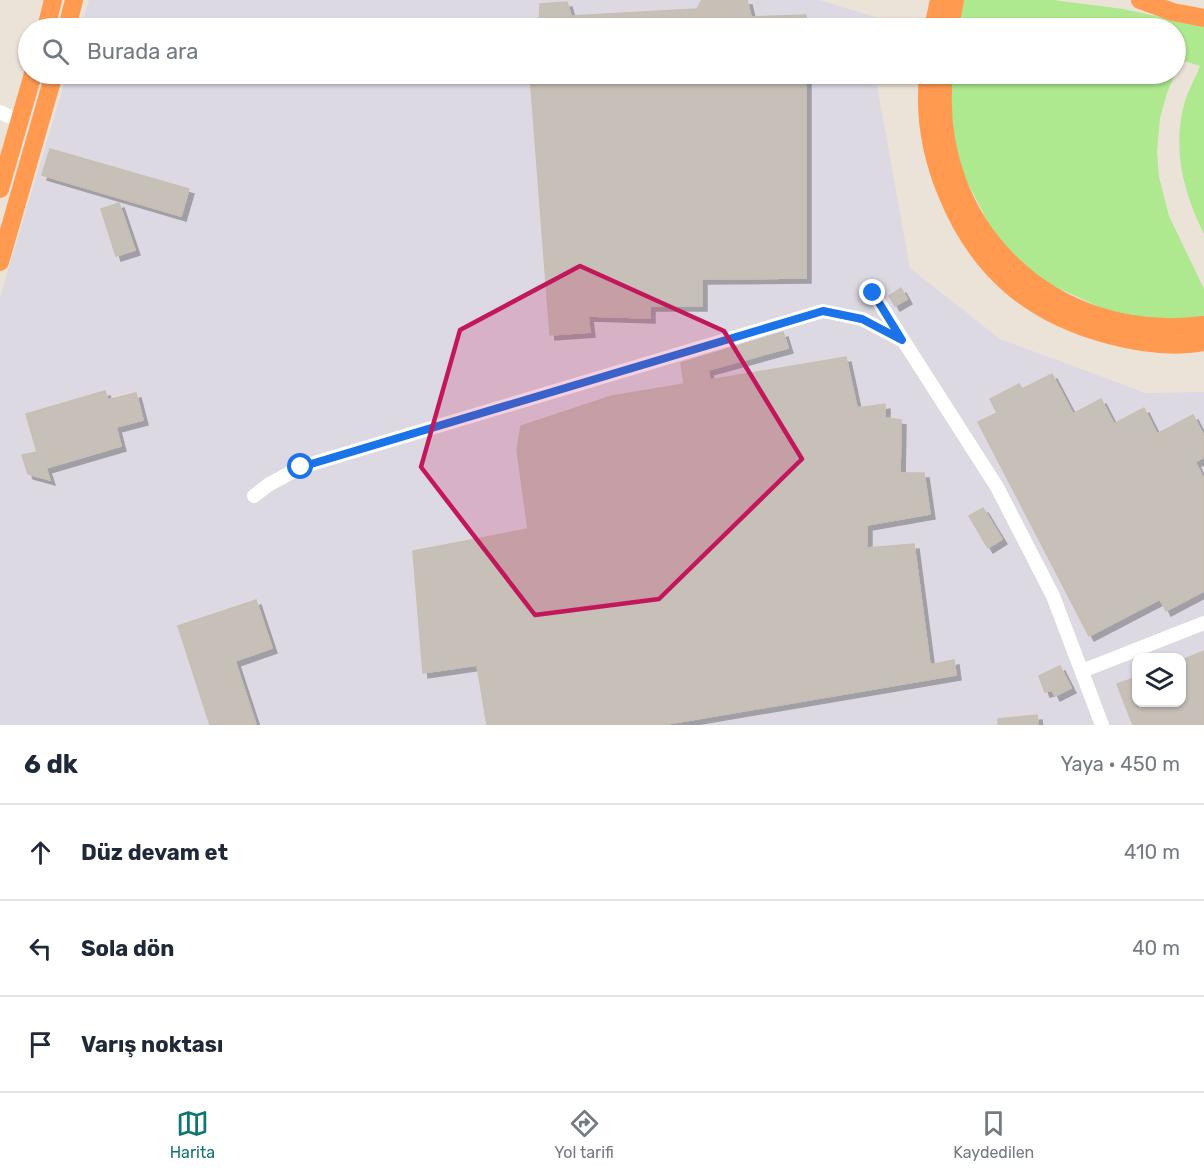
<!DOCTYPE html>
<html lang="tr">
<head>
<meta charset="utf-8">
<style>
  body { margin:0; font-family:Rubik,sans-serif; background:#f2f2f3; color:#1f2937 }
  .controls { position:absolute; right:18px; bottom:18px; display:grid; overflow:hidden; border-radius:12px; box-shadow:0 2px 4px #0004 }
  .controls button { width:54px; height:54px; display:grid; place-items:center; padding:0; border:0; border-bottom:2px solid #e0e1e3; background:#fff; color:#1f2937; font:30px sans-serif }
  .stop { position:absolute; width:18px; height:18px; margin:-14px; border:4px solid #1a73e8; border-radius:50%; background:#fff }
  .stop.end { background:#1a73e8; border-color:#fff; box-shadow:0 2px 6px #0008 }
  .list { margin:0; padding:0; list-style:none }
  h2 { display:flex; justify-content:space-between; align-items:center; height:78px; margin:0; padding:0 24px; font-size:26px }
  h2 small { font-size:20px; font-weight:400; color:#747a83 }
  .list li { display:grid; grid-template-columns:39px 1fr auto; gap:18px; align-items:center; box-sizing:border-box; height:96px; padding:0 24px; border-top:2px solid #e0e1e3 }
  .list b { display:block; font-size:22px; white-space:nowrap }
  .list em { font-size:20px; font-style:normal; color:#747a83 }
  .icon { flex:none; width:33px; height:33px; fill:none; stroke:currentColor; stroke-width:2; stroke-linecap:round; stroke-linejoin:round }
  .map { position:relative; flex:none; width:1204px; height:725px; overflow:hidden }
  .search { position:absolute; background:#fff; box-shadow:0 2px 4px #0004; left:18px; right:18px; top:18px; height:66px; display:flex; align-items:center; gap:15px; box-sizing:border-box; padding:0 21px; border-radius:33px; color:#747a83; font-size:22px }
  .sheet { height:366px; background:#fff }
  nav { display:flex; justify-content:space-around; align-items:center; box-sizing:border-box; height:84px; border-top:2px solid #e0e1e3; background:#fff; font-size:16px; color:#747a83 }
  nav a { display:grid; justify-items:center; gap:3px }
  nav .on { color:#0f766e }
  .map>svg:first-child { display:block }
  .industrial { fill:#dcd9e3; fill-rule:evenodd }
  .green { fill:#aee88f }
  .building { fill:#c7c0b8; stroke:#c7bfb2; stroke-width:1.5; filter:url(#shadow) }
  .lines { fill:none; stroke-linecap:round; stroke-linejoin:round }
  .minor { stroke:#fff; stroke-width:14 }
  .highway { stroke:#ff9a50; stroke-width:18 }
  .route { stroke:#1a73e8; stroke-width:8 }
  .marked { fill:#c2185b; fill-opacity:0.2; stroke:#c2185b; stroke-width:4.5; stroke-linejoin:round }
</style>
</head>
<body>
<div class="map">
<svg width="1204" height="725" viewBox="0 0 1204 725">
  <defs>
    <filter id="shadow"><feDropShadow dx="5" dy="5" stdDeviation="0" flood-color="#0004"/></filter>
  </defs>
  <rect width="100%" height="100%" fill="#ece3d8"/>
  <!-- industrial -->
  <g class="industrial">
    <polygon points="89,0 819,0 876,17 876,28 81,28"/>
    <path d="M67,74H875L910,268L1000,339L1146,393L1204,392V725H0V297ZM1136,658H1182V702H1136Z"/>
  </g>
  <!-- green -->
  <g class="green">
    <path d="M961,0H1053L1123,9L1204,26V234C1184,193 1172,151 1184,105C1187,92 1195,79 1200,66L1181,60L1176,72V28H957Z"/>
    <polygon points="951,74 1175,74 1167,93 1160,118 1157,152 1159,177 1169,216 1204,289 1204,318 1163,321 1117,315 1045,282 1015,258 992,230 963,174 955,141 950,102"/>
  </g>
  <!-- building -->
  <g class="building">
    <polygon points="702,0 747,0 751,17 806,15 806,28 539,28 540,4 567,2 571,16 697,9"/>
    <polygon points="530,74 806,74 806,278 702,279 702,306 650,306 650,318 588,316 590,332 550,335"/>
    <polygon points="50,149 189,189 181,216 42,175"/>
    <polygon points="119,203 135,250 116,256 101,209"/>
    <polygon points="901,288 907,299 895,306 889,296"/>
    <polygon points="783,332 788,348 708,370 710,380 846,357 857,408 885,404 885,418 901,420 900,473 924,473 930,514 867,525 867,548 914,544 930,665 954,660 956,675 661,725 487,725 477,665 423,673 413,551 528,529 517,450 521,426 612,396 684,384 681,363"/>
    <polygon points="1052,374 1073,414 1101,399 1114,424 1144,408 1157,434 1193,415 1204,436 1204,457 1195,462 1204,479 1204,591 1166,611 1160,599 1089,636 978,422 997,413 990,399 1019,384 1022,389"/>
    <polygon points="105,391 108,400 136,393 143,420 116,427 121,446 46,468 50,480 28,474 22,455 37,452 26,414"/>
    <polygon points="983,508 1002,539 988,548 969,516"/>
    <polygon points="256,600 272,648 235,661 256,725 210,725 178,626"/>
    <polygon points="1204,651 1204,725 1133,725 1117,684 1137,677 1137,702 1182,702 1182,660"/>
    <polygon points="1060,666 1071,688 1055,696 1052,690 1045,692 1039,676"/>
    <polygon points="1037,715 1038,725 998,725 998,719"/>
  </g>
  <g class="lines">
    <!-- minor -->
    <g class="minor">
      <polyline points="0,112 19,121"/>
      <polyline points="873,293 997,487 1053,596 1102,725"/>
      <polyline points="254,496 268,485 301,467 823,311 862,319 902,340"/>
      <polyline points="1082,671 1204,623"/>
    </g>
    <!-- highway -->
    <g class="highway">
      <polyline points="1140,0 1173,12 1204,18"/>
      <polyline points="46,28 53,0"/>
      <polyline points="67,28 74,0"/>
      <polyline points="933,28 939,0"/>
      <polyline points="950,28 955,0"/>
      <path d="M928,74C924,115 931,156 947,194C978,270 1030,314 1109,335C1139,343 1173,348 1204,342"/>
      <path d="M944,74C929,226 1052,345 1204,325"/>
      <polyline points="0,189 33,74"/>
      <polyline points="0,262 54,74"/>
    </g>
  </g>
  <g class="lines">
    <!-- route -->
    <polyline class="route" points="301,467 823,311 862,319 902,340 873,293"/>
  </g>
  <!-- marked area -->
  <path class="marked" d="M580,266L724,331L802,459L659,599L535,615L421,467L460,330Z"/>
</svg>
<div class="controls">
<button><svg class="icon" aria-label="layers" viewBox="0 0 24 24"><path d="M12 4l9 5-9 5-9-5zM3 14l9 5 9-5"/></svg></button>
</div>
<div class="stop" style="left:301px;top:467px"></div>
<div class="stop end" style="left:873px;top:293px"></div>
<div class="search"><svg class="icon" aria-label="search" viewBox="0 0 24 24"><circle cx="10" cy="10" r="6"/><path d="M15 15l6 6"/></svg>Burada ara</div>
</div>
<section class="sheet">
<h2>6 dk<small>Yaya · 450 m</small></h2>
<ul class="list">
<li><svg class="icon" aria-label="ahead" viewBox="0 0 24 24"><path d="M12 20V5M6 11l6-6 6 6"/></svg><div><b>Düz devam et</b></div><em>410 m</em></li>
<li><svg class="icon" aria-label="left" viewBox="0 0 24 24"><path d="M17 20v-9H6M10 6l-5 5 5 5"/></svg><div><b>Sola dön</b></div><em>40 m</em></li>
<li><svg class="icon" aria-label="arrive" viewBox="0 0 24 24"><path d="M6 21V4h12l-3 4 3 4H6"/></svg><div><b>Varış noktası</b></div></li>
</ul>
</section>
<nav>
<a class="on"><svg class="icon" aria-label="map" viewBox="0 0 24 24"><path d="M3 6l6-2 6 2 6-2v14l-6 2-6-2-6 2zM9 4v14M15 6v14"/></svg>Harita</a>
<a><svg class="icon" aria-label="directions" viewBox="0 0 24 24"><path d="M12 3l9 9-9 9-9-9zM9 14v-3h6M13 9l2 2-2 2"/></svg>Yol tarifi</a>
<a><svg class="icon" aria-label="saved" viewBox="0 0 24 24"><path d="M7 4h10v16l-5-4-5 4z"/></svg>Kaydedilen</a>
</nav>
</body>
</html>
